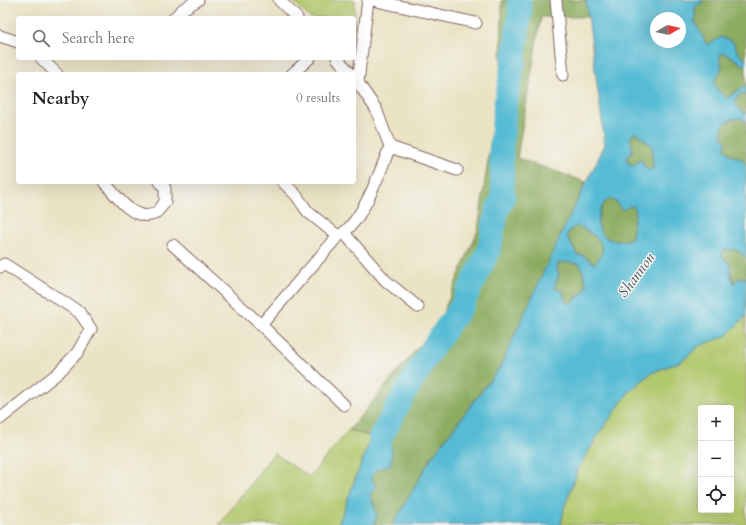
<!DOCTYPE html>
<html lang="en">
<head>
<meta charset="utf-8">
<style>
  body { margin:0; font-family:Cardo,serif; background:#f6f6f6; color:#222 }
  .controls { position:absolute; right:12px; bottom:12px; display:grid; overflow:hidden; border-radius:4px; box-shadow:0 4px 16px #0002 }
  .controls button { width:36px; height:36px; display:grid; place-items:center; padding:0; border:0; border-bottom:1px solid #e0e0e0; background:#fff; color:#222; font:20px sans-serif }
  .compass { position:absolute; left:650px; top:12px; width:36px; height:36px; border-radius:50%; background:#fff; box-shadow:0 4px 16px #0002; rotate:81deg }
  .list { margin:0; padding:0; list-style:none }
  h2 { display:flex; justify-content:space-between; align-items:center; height:52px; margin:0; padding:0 16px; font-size:17px }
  h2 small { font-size:13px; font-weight:400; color:#767676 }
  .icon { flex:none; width:22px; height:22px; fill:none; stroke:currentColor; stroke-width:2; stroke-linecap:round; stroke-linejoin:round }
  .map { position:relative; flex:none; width:746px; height:525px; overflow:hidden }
  .search { position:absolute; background:#fff; box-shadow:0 4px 16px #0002; left:16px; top:16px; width:340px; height:44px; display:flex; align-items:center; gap:10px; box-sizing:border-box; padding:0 14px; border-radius:4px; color:#767676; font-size:15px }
  .panel { position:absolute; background:#fff; box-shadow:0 4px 16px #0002; left:16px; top:72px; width:340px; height:112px; border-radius:4px }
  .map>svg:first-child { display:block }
  .green { fill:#b1c86d; stroke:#7e744c; fill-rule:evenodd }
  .forest { fill:#8cac60; stroke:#6b6646 }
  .water { fill:#56bbd4; stroke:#506d80; fill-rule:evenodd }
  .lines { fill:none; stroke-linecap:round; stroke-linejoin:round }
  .river { stroke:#56bbd4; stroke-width:24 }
  .street-casing { stroke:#826461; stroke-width:13 }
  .street { stroke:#fff; stroke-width:11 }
  .labels { text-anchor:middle; stroke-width:3; stroke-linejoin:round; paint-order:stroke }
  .water-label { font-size:15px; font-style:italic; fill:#4e5666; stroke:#f6f6f2 }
</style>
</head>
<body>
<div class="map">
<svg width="746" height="525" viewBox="0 0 746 525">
  <rect width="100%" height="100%" fill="#f6f6f2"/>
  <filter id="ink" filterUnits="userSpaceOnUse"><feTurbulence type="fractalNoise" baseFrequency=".025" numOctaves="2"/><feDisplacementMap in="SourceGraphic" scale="8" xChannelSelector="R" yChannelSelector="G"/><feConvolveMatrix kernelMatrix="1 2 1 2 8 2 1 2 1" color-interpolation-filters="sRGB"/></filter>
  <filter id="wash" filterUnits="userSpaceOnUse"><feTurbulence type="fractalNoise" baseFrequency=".012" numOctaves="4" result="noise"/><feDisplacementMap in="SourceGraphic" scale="16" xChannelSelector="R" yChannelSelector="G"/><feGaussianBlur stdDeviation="0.9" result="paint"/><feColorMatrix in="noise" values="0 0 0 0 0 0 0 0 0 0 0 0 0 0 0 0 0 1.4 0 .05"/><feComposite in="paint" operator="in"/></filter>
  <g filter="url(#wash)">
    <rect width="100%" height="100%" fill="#eae3c4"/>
    <!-- green -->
    <g class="green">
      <polygon points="292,0 355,0 354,31 354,18 310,18"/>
      <path d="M746,316V525H561L564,508L579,467L599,434L628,393L651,373L682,361L699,345L726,336ZM701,408H731V510H701Z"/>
      <polygon points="349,430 371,437 338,525 219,525 274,453 309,477"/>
    </g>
    <!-- forest -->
    <g class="forest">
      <polygon points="502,0 586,0 589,17 541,17 517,158 586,182 500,367 431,458 393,525 374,525 377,514 370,495 371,478 376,470 380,439 349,430 439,322 478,230 501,67"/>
      <polygon points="702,0 746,0 746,59 739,54 733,42 707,46 695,22 695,7 702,3"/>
      <path d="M723,53L732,57L746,67V86C739,91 733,93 727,98L718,91L713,83L722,67L719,56Z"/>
      <polygon points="742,93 746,96 746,112 744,113 739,109 735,102 738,96"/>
      <polygon points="741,118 746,122 746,165 737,157 730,155 725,148 722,136 723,125 732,119"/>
      <polygon points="635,131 652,146 654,169 648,170 644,167 642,160 634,166 628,163 626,158 632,153 632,146 630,138"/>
      <path d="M609,198L615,201L618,205L628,206L633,205L635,212L632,238C601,251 586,220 609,198Z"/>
      <path d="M576,226C586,230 606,240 602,253C601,256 597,260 595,264L582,255H577C575,248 570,243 567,236L570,230Z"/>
      <polygon points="734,249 740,251 746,258 746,278 735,285 730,271 731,266 722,256 724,250"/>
      <path d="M568,262L580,264C584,271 583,278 587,285L581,296L571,303L566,302L563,296L564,291L554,288L559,274L557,269L558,263Z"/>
    </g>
    <!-- water -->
    <g class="water">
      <path d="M586,0H702V3L695,7V22L707,45L721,37L733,42L739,54L746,59V67L732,57L723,53L719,56L722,67L714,83L718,91L727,98L746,85V96L742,93L738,96L735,102L739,109L744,113L746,112V122L741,118L732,119L723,125L722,136L726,141L725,148L730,155L742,159L744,163L746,165V258C738,249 736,249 724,250L722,256L731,266L730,271L734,284L738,278H746V316L726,336L699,346L682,361L651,373L628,393L599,434L579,467L564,508L561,525H393L431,458L500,367L559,238L605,145ZM656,18H680V42H656ZM635,132L652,146L653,169L648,170L644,167L642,160L637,162L634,166L628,163L626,158L632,153V146L630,138ZM609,198L615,201L622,210L633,205L635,212L632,238C602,251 586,220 609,198ZM577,226C586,230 606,240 602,253C601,256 597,260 595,264L582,255H577C574,248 569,243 567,236L570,230ZM568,262L580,264C584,271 584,278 587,285L581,296H577L576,300L571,303L566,302L563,296L564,291L554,288L559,274L557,269L558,263Z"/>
      <polygon points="371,437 380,439 392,446 391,464 376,470 371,478 376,487 370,495 377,514 374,525 338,525"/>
    </g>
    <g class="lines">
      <!-- river -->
      <polyline class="river" points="380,439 403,396 431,350 461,307 489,250 497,211 503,197 501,150 505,107 514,59 520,12 519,0"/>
    </g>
  </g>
  <g filter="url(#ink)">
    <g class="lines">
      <defs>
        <g id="street">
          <polyline points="279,0 297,18"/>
          <polyline points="372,0 476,23"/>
          <polyline points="556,0 563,75"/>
          <polyline points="174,18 183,9 198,0"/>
          <polyline points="0,36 18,42"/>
          <polyline points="41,58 57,74"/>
          <polyline points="337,58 351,74"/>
          <polyline points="292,74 310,58"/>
          <polyline points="358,82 368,0"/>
          <polyline points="390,147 457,170"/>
          <path d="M104,182C116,195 133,222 154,214C158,212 162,206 165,202V188L160,182"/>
          <polyline points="283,182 296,195 308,212 338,236"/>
          <polyline points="344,233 386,281 418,307"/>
          <polyline points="173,245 261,325"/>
          <polyline points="0,267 4,264 79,312 91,329 77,353 58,373 0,419"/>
          <path d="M344,405L261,325L338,236C362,225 380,171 390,147L376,109L354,77"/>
        </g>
      </defs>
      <!-- street casing -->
      <use href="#street" class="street-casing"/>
      <!-- street -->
      <use href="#street" class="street"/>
    </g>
  </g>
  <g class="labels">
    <!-- water labels -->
    <g class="water-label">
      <text transform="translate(636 275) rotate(-54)" y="5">Shannon</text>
    </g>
  </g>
</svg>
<div class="controls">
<button>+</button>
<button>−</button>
<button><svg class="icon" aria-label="locate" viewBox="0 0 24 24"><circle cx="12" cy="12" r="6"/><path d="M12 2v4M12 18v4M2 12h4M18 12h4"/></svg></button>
</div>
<svg class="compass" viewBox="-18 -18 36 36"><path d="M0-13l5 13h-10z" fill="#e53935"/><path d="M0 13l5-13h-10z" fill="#767676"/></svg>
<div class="search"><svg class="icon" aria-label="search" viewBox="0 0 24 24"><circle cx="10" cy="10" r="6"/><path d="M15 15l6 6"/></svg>Search here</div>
<section class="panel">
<h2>Nearby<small>0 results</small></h2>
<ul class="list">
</ul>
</section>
</div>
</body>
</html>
